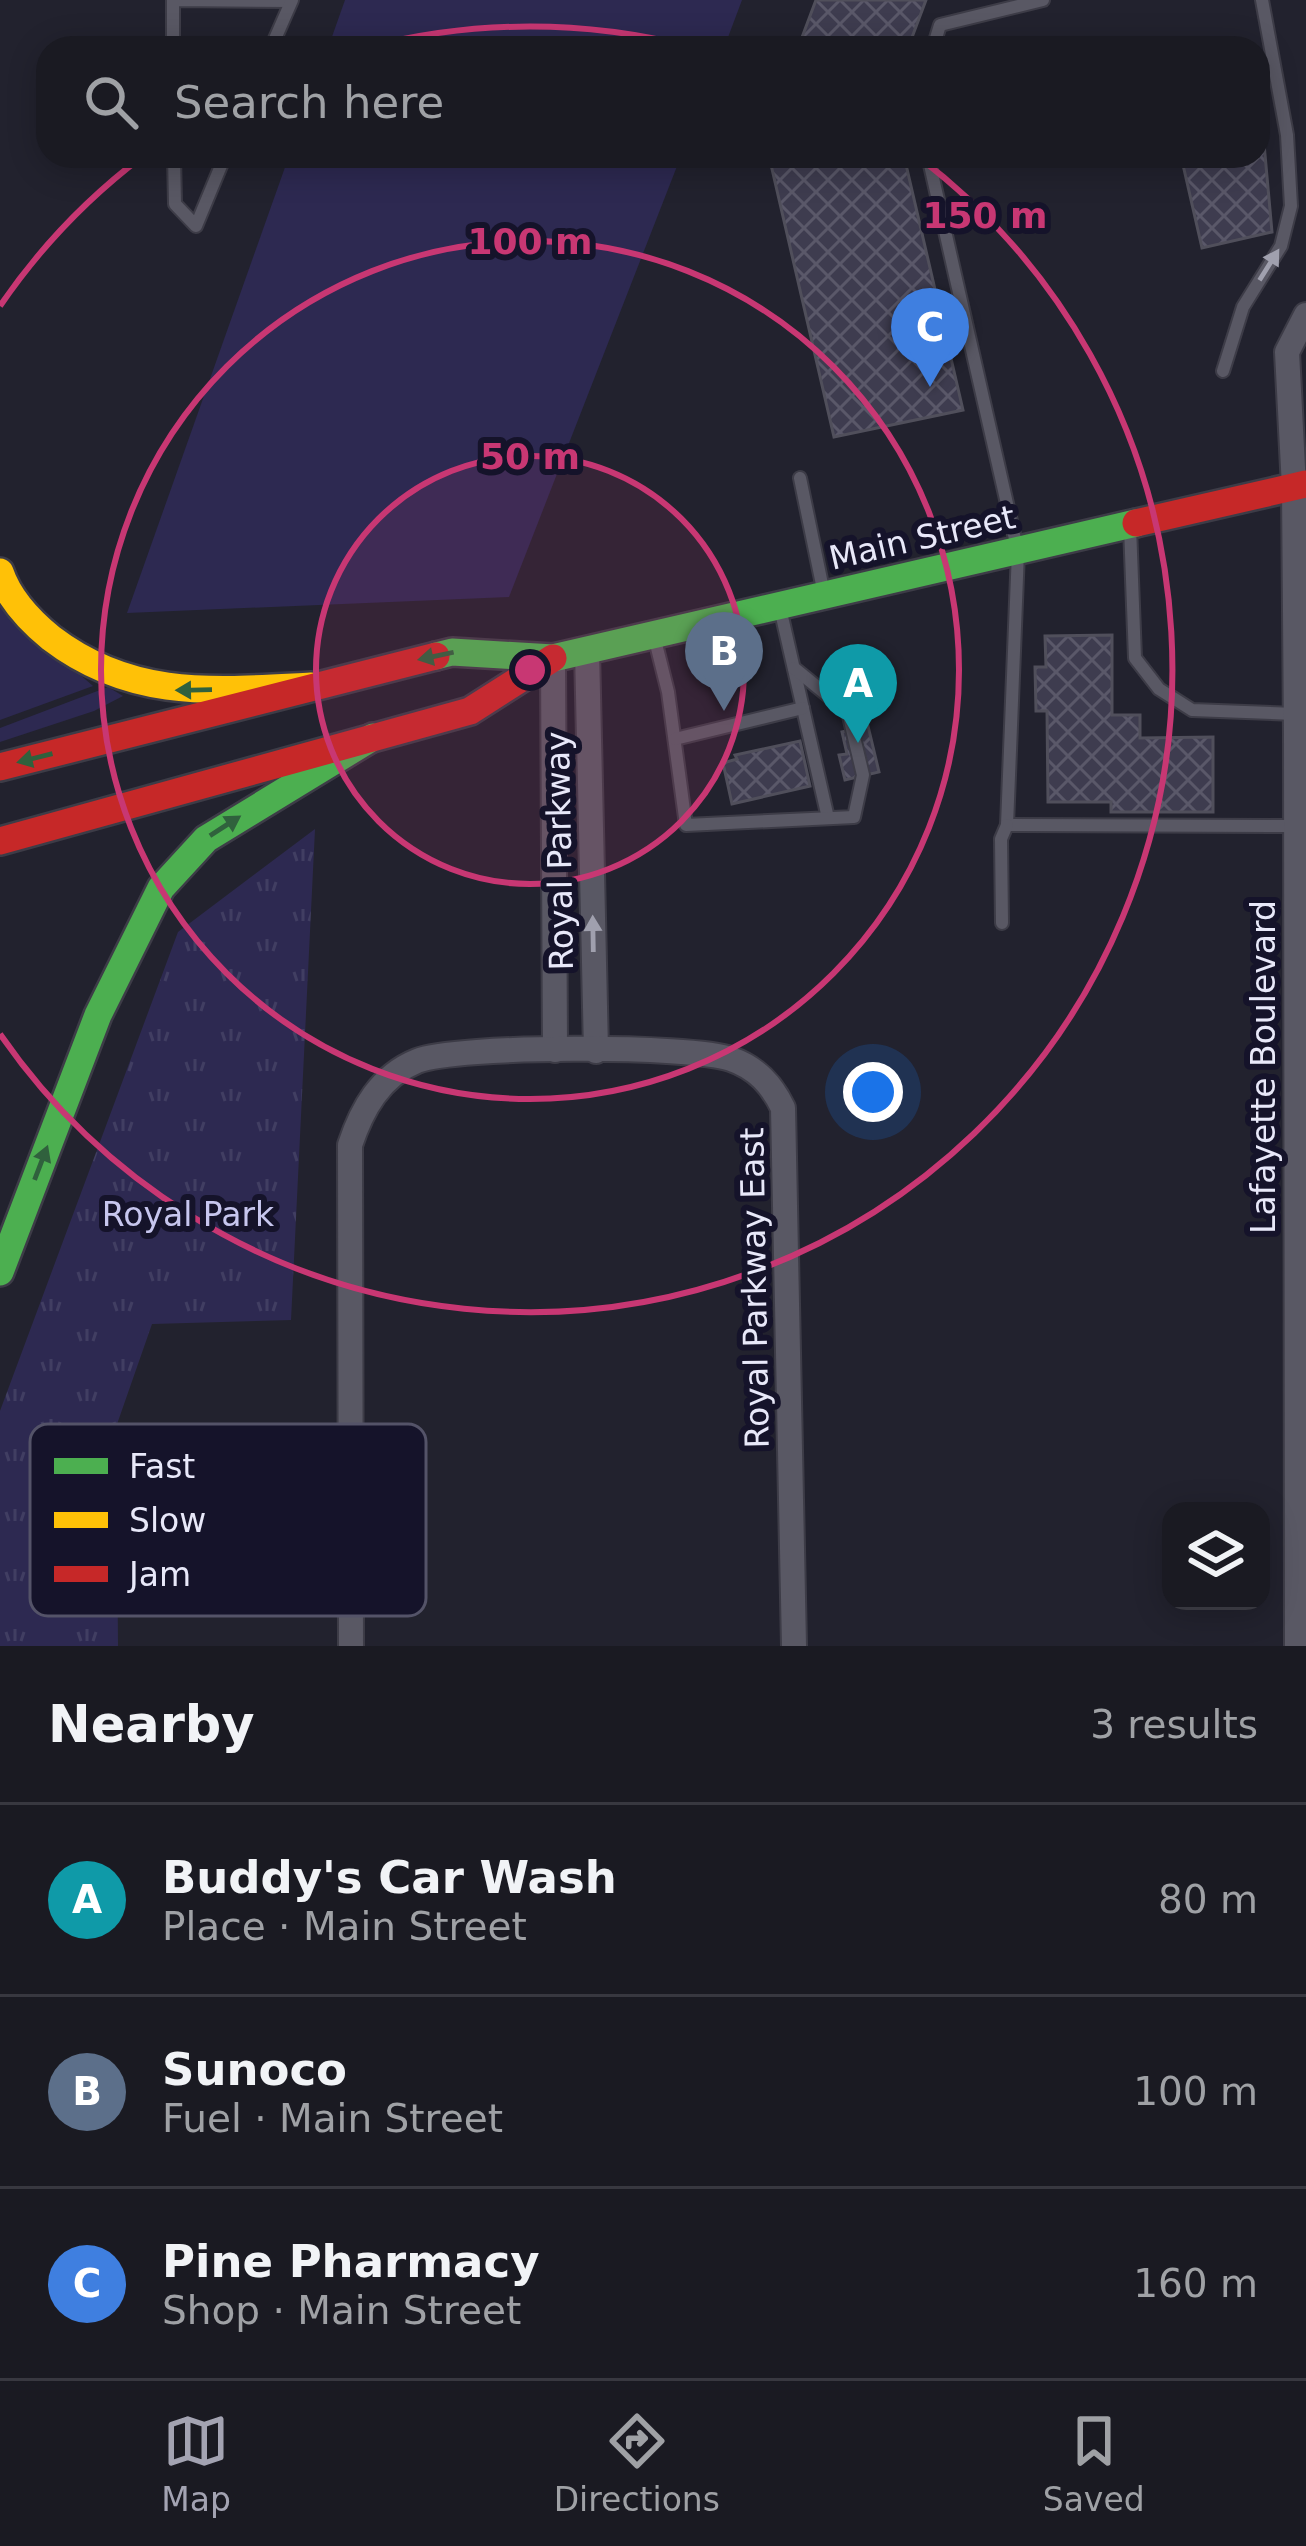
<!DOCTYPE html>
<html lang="en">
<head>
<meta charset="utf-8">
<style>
  body { margin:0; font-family:"DejaVu Sans",sans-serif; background:#23232a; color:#f1f3f6 }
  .controls { position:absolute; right:36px; bottom:36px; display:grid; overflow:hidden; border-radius:24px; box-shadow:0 6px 30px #0003 }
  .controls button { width:108px; height:108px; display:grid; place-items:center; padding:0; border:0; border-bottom:3px solid #383840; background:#1a1a22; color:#f1f3f6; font:60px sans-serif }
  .you { position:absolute; left:873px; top:1092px; width:42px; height:42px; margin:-30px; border:9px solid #fff; border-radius:50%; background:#1a73e8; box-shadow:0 0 0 18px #1a73e833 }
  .badge { display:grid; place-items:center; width:78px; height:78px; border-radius:50%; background:#a3a3b2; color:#fff; font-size:39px; font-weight:700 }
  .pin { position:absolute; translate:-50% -99px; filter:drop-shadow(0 3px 6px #0008) }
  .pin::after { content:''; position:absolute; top:63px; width:42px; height:36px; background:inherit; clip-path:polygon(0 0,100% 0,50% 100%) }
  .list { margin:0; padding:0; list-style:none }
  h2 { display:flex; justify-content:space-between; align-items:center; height:156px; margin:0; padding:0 48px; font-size:51px }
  h2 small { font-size:39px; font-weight:400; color:#9fa1a5 }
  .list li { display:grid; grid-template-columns:78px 1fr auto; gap:36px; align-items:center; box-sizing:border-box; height:192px; padding:0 48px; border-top:3px solid #383840 }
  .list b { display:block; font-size:45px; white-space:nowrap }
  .list p { margin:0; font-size:39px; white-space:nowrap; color:#9fa1a5 }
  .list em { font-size:39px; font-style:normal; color:#9fa1a5 }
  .icon { flex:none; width:66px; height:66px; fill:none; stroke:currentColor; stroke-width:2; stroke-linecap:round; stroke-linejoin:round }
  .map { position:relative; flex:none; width:1306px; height:1646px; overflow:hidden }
  .search { position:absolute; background:#1a1a22; box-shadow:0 6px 30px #0003; left:36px; right:36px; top:36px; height:132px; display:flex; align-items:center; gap:30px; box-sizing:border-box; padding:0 42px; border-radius:36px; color:#9fa1a5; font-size:45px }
  .sheet { height:732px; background:#1a1a22 }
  nav { display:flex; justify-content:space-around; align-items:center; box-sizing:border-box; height:168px; border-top:3px solid #383840; background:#1a1a22; font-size:33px; color:#9fa1a5 }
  nav a { display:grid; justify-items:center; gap:6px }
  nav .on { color:#a3a3b2 }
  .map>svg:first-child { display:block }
  .grass { fill:#2d2951 }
  .park { fill:url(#park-tufts) }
  .building { fill:url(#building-cross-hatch); stroke:#504f5b; stroke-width:3 }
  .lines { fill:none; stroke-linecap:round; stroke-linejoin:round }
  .lane-casing { stroke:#3d3c47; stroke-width:16 }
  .street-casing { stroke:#3d3c47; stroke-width:28 }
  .fast-casing { stroke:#3d3c47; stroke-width:32 }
  .slow-casing { stroke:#3d3c47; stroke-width:32 }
  .jam-casing { stroke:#3d3c47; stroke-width:32 }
  .lane { stroke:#595864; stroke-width:12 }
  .street { stroke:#595864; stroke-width:24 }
  .fast { stroke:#4caf50; stroke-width:27 }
  .slow { stroke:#ffc107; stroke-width:27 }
  .jam { stroke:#c62828; stroke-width:27 }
  .oneway { fill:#a0a0ae }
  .oneway2 { fill:#30613d }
  .ring { fill:none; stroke:#c83773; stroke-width:6 }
  .labels { text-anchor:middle; stroke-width:12; stroke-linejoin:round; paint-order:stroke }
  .street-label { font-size:33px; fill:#e8e8f9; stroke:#15132a }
  .park-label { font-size:33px; fill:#c7c6ee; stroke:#15132a }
  .key { fill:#15132a; stroke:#545368; stroke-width:3 }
  .key-label { font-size:33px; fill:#e8e8f9 }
  .centre { fill:#c83773; stroke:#15132a; stroke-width:6 }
  .ring-label { font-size:36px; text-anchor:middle; font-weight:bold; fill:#c83773; stroke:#15132a; stroke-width:12; stroke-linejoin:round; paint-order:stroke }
</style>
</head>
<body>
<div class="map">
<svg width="1306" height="1646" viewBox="0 0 1306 1646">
  <defs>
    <pattern id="park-tufts" width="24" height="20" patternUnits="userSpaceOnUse" patternTransform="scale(3)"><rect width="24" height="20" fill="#2d2951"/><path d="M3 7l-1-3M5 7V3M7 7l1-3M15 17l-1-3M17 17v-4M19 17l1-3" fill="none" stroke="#413e62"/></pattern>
    <pattern id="building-cross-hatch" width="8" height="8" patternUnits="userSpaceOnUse" patternTransform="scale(3)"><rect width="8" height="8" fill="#3e3c4f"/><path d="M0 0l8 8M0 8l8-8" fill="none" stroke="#5a5869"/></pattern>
  </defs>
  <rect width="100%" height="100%" fill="#22222e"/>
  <!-- grass -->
  <g class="grass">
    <polygon points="345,0 742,0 724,48 328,48"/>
    <polygon points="289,156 681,156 509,597 127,613"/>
    <polygon points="0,605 93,686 0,720"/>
    <polygon points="108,687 123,696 94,711 0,742 0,728"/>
  </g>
  <!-- park -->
  <polygon class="park" points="315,829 291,1320 152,1324 116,1427 118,1646 0,1646 0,1411 178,932"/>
  <!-- building -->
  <g class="building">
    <polygon points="816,0 926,0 908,48 798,48"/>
    <polygon points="1258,77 1272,232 1202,248 1181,156 1258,156"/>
    <polygon points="769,156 904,156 963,410 834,437"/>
    <polygon points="1112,635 1112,715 1140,715 1140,738 1213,737 1213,812 1111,812 1111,802 1048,802 1047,711 1036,711 1035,667 1046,667 1045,636"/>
    <polygon points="868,726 879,772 845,780 839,755 847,754 842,732"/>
    <polygon points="800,741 810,786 732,804 723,763 737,759 735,755"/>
  </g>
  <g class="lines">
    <defs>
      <g id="lane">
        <polyline points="173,48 173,0 290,1"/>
        <polyline points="271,48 292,0"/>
        <polyline points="933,48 940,25 1043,0"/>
        <polyline points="174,156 175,204 196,226 225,156"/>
        <polyline points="928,156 1018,552 1007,825 1296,826"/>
        <polyline points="1223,371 1243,307 1281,246 1291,206 1287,135 1262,0"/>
        <polyline points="800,478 824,594"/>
        <polyline points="1130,527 1135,658 1159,689 1192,710 1295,714"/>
        <polyline points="780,608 828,818"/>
        <polyline points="654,636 668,692 686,825 854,817 863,775 848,712 794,668"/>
        <polyline points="675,739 803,708"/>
        <polyline points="1002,923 1001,839 1007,825"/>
      </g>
      <g id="street">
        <polyline points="587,650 596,1051"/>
        <polyline points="553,658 555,1050"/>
        <path d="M351,1646L350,1145C362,1109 380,1076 417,1061C456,1045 692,1045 731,1059C757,1068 772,1085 783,1108L794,1646"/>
        <polyline points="1297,1646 1296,736 1294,487 1287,352 1306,315"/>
      </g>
      <g id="fast">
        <polyline points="436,656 452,652 553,658 1136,523"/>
        <polyline points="0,1272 98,1015 161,888 206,839 373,737"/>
      </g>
      <path id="slow" d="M0,572C9,599 29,620 51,638C132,700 215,691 311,686"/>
      <g id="jam">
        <polyline points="1136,523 1306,484"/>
        <polyline points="0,767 436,656"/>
        <polyline points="0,841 470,711 553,658"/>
      </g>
    </defs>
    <!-- lane casing -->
    <use href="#lane" class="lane-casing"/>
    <!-- street casing -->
    <use href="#street" class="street-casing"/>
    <!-- fast casing -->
    <use href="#fast" class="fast-casing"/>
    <!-- slow casing -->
    <use href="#slow" class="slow-casing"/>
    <!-- jam casing -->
    <use href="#jam" class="jam-casing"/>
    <!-- lane -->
    <use href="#lane" class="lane"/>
    <!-- street -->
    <use href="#street" class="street"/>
    <!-- fast -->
    <use href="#fast" class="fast"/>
    <!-- slow -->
    <use href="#slow" class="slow"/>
    <!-- jam -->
    <use href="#jam" class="jam"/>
  </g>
  <!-- one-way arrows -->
  <defs><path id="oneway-solid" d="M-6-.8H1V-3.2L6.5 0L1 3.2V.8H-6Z" transform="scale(3)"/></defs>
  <g class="oneway">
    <use href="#oneway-solid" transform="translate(1269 265) rotate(-58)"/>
    <use href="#oneway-solid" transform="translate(593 934) rotate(-91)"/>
  </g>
  <g class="oneway2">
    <use href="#oneway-solid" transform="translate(436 656) rotate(168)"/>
    <use href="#oneway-solid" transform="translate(194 690) rotate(179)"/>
    <use href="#oneway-solid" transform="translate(35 758) rotate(166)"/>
    <use href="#oneway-solid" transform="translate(225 826) rotate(-33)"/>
    <use href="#oneway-solid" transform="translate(41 1163) rotate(-69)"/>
  </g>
  <!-- distance rings -->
  <circle cx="530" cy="670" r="214" fill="#c83773" fill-opacity=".12"/>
  <g class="ring">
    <circle cx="530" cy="670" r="214"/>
    <circle cx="530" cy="670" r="429"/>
    <path d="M0 306A643 643 0 0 1 143 156M369 47A643 643 0 0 1 691 47M917 156A643 643 0 1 1 0 1034"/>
  </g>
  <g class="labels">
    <!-- street labels -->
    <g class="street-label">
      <text transform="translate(922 537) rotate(-13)" y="12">Main Street</text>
      <text transform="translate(559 851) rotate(-91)" y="12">Royal Parkway</text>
      <text transform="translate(1263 1067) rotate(-90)" y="12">Lafayette Boulevard</text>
      <text transform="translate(754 1288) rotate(-91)" y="12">Royal Parkway East</text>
    </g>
    <!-- park labels -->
    <g class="park-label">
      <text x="188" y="1226">Royal Park</text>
    </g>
  </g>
  <!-- legend -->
  <rect x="30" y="1424" width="396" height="192" rx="18" class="key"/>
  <rect x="54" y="1458" width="54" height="16" fill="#4caf50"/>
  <rect x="54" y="1512" width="54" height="16" fill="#ffc107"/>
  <rect x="54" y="1566" width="54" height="16" fill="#c62828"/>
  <g class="key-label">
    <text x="129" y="1478">Fast</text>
    <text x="129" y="1532">Slow</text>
    <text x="129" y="1586">Jam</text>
  </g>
  <circle cx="530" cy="670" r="18" class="centre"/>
  <g class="ring-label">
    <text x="985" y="228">150 m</text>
    <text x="530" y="254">100 m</text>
    <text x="530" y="469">50 m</text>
  </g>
</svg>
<div class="controls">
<button><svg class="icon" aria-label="layers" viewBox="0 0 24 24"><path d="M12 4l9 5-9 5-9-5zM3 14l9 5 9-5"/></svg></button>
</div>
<div class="you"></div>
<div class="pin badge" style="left:858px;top:743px;background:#0f9aa8">A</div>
<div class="pin badge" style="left:724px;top:711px;background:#5c6f8a">B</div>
<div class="pin badge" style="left:930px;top:387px;background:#3f7fe0">C</div>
<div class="search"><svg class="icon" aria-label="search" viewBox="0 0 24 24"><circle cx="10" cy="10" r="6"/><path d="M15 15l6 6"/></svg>Search here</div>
</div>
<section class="sheet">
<h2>Nearby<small>3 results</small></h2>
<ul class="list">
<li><span class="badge" style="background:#0f9aa8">A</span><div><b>Buddy's Car Wash</b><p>Place · Main Street</p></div><em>80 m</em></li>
<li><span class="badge" style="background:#5c6f8a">B</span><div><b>Sunoco</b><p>Fuel · Main Street</p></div><em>100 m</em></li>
<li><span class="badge" style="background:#3f7fe0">C</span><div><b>Pine Pharmacy</b><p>Shop · Main Street</p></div><em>160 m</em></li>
</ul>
</section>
<nav>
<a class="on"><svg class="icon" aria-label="map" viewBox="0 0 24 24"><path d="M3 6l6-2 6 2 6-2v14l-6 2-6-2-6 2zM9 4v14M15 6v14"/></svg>Map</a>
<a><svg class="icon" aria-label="directions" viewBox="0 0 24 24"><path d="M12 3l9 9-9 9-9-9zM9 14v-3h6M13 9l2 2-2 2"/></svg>Directions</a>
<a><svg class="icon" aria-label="saved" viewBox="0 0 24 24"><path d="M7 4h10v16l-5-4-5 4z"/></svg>Saved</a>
</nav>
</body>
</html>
